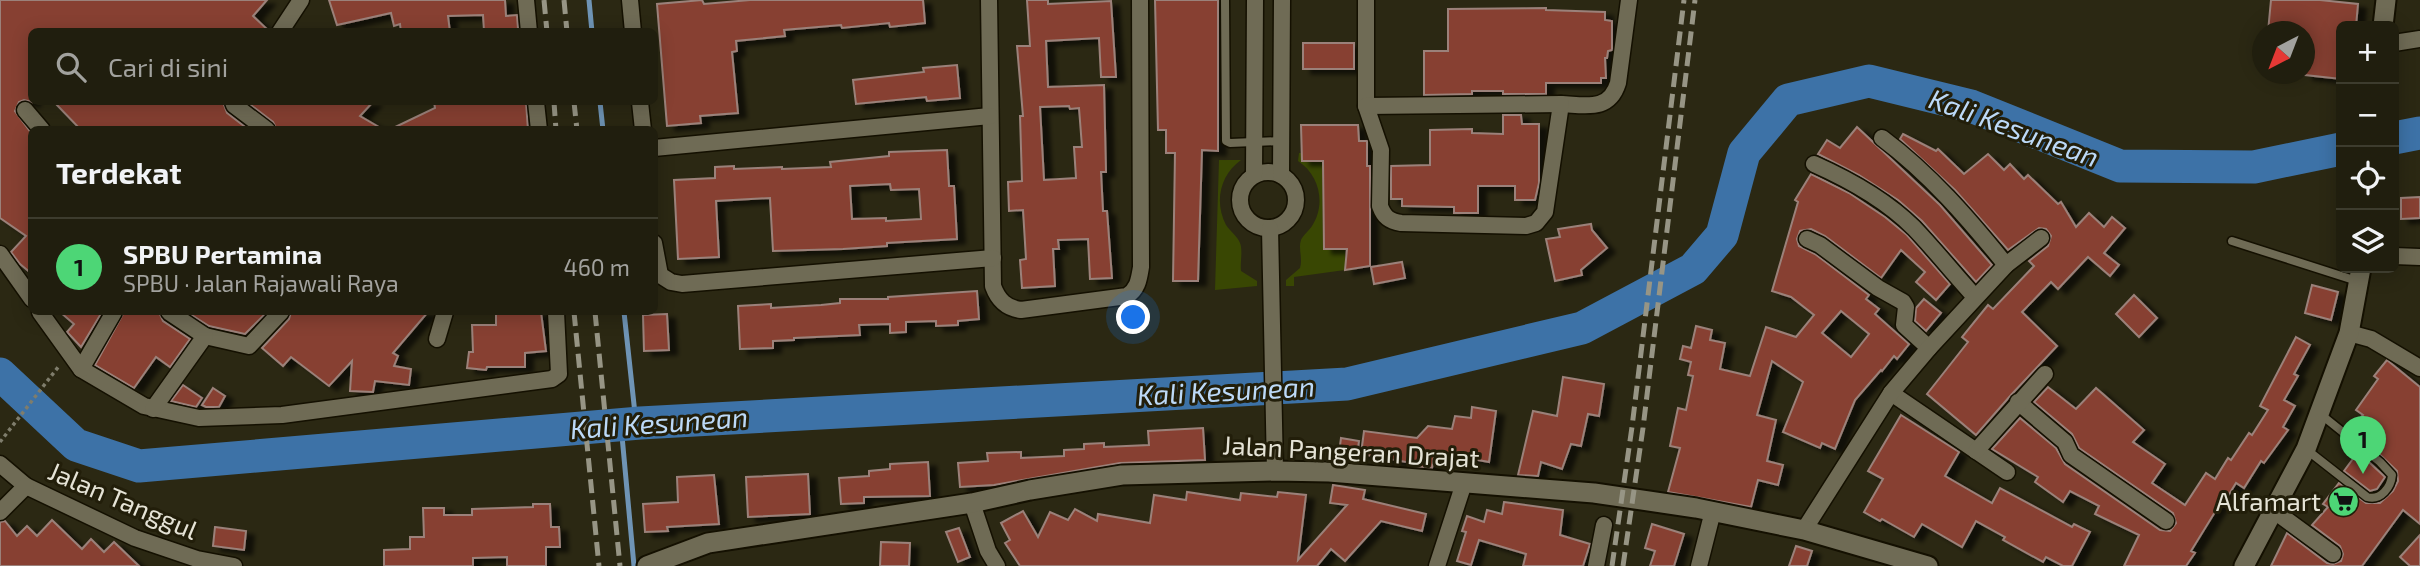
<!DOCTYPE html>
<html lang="id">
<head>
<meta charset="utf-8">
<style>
  body { margin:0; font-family:"Exo 2",sans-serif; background:#282717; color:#f1f3f6 }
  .controls { position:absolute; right:21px; top:21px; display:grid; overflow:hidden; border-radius:10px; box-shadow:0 4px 18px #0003 }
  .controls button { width:63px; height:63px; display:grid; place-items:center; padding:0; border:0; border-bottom:2px solid #3d3c2e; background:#201e0e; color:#f1f3f6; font:35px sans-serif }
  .compass { position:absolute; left:2252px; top:21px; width:63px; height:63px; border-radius:50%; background:#201e0e; box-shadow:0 4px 18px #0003; rotate:222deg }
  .you { position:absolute; left:1134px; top:318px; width:24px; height:24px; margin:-18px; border:5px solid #fff; border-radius:50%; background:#1a73e8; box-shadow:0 0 0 10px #1a73e833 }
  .badge { display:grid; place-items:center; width:46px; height:46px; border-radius:50%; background:#4dd676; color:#111; font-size:23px; font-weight:700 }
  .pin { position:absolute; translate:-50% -58px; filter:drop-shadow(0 2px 4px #0008) }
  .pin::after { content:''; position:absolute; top:37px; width:24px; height:21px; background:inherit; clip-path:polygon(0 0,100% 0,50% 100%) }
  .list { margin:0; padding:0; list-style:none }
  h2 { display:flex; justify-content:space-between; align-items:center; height:91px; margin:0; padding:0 28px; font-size:30px }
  h2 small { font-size:23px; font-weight:400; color:#a2a29e }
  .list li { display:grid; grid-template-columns:46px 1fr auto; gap:21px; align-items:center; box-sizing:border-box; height:98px; padding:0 28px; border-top:2px solid #3d3c2e }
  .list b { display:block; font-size:26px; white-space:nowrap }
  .list p { margin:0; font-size:23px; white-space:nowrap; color:#a2a29e }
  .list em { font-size:23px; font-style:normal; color:#a2a29e }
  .icon { flex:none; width:38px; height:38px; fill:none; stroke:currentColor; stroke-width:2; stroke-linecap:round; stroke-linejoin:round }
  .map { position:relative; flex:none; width:2420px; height:566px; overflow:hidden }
  .search { position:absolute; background:#201e0e; box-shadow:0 4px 18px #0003; left:28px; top:28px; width:630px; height:77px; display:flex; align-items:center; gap:18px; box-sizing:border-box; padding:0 24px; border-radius:10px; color:#a2a29e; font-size:26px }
  .panel { position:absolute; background:#201e0e; box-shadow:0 4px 18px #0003; left:28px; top:126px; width:630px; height:189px; border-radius:10px }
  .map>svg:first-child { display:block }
  .green { fill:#394703 }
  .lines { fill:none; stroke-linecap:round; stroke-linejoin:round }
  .stream { stroke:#6f94b5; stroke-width:5 }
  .river { stroke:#3d72a7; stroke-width:33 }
  .building { fill:#874130; stroke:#9b817a; stroke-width:2; fill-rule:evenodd; filter:url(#shadow) }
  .service-casing { stroke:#141001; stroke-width:11 }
  .minor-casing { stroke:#141001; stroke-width:19 }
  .tertiary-casing { stroke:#141001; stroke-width:23 }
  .path { stroke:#7f7d6c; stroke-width:3.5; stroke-dasharray:3.5 3.5; stroke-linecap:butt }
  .service { stroke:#6f6b55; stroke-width:8 }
  .minor { stroke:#6f6b55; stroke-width:16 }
  .tertiary { stroke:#6f6b55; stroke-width:19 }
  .rail { stroke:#979585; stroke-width:5; stroke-dasharray:14 7; stroke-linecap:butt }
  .labels { text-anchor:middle; stroke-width:6; stroke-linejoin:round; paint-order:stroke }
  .street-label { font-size:26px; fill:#e5e3d6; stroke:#221e0a }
  .poi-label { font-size:26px; fill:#e5e3d6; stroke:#221e0a; text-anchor:end }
  .water-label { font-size:28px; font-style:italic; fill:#bcd9f7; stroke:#221e0a }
</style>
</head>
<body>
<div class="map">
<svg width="2420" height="566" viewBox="0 0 2420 566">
  <defs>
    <filter id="shadow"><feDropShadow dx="8" dy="4.5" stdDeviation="2" flood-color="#0009"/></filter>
  </defs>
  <rect width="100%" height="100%" fill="#2b2813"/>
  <!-- green -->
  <g class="green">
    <path d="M1299,153H1322L1323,249L1345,250V270L1294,277V286H1286V280L1300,268C1303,259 1298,248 1301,240C1303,235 1309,231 1312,226C1326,205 1320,175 1298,161Z"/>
    <path d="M1219,160H1241C1220,175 1214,202 1226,225C1230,231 1238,237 1240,243C1243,250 1240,263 1241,271L1257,281V286L1215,290Z"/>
  </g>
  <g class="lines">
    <!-- stream -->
    <g class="stream">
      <polyline points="589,0 592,32"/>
      <polyline points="600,102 603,130"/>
      <polyline points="624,312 636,423"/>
      <polyline points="621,425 634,566"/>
    </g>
    <!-- river -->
    <g class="river">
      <polyline points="2394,138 2420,133"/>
      <polyline points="0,374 76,445 139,466 640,423 1347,384 1582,328 1693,269 1722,235 1744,153 1788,100 1869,81 1971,106 2120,166 2254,167 2341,149"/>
    </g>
  </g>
  <!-- building -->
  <g class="building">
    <polygon points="0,0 267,0 253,16 270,32 32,32 32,102 24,100 19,102 15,111 32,134 32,274 20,264 11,252 26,236 0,218"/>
    <polygon points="329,0 505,0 506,16 517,15 518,29 484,31 483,15 448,16 450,32 401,32 400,24 394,26 391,13 337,25"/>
    <polygon points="702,0 704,4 750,0 923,0 925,23 890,27 889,23 842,28 841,25 784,30 785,36 736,41 737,51 732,52 738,113 700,116 701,123 667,126 657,4"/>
    <path d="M1027,0H1048V4L1111,1L1116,77H1101L1099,38L1046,41L1048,87L1104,85L1106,172H1101L1103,211H1107L1112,278L1090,279L1088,239L1058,240L1059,249H1053L1055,286L1022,288L1020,260L1026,259L1023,210L1009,211L1008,182L1022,181L1020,116H1023L1017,46H1030ZM1069,106L1070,109L1079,108L1082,147H1074L1076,178L1044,180L1040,107Z"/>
    <polygon points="1155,0 1218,0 1218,151 1202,150 1198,281 1173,281 1175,153 1166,153 1166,130 1158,130"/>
    <polygon points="2271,0 2320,0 2358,4 2356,26 2341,26 2341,79 2305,75 2305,32 2268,32"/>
    <polygon points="1546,8 1546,10 1605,12 1605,20 1612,21 1612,50 1608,51 1607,58 1605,58 1606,78 1601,78 1601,83 1546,83 1546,94 1503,94 1503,91 1472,91 1472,94 1424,95 1424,51 1448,51 1448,9"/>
    <rect x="1303" y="43" width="51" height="26"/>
    <polygon points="957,65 960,98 927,101 926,97 856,104 853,80 924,72 923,68"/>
    <polygon points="54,102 223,102 227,113 249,130 81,130"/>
    <polygon points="247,102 373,102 360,116 384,130 277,130 273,122"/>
    <polygon points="434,102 526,102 528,130 389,130 435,108"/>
    <polygon points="1503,115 1521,115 1522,124 1539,124 1539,183 1535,200 1515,200 1515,186 1478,186 1478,213 1454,213 1454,207 1402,206 1402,199 1391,199 1391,166 1430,165 1430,130 1472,129 1472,133 1503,134"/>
    <polygon points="1301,125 1358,125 1359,141 1367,141 1367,166 1370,166 1370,266 1345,270 1347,249 1324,249 1323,161 1302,161"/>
    <polygon points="1857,127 1940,205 1992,265 1976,282 1922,221 1898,200 1859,175 1818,154 1827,140 1840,148"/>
    <polygon points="1903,134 1936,151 1938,149 1964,174 1988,154 2004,170 2010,164 2024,179 2028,175 2058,204 2061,202 2076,227 2089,213 2104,227 2112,217 2125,228 2104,253 2119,265 2110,276 2088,257 2058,289 2051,282 2022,312 2057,346 2011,395 1976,435 1927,394 1968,342 1962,337 1988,305 1993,309 2034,266 2029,261 2048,246 2051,236 2046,229 2039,228 2008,250 1955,190 1900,139"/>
    <path d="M947,150L949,186H954L957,239L887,243V246L843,249L773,251L770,198L716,201L719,257L678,259L674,180L715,178V167L734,166V169L782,167V169L831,167L830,162L889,156V152ZM890,184L891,190L919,189L921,219L886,221V218L852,219L850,186Z"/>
    <path d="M1811,174L1849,193L1885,217L1907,235L1950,284L1936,300L1916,282L1925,272L1901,250L1881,278L1825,236L1811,229L1800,231L1797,239L1799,246L1815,254L1869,295L1866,299L1879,309L1875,314L1909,344L1897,359L1894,356L1882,371L1881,370L1855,400L1835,449L1822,443L1820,448L1783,432L1803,382L1772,361L1757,415L1776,420L1767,461L1783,465L1778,485L1758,480L1751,507L1668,492L1680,448L1670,446L1678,408L1686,410L1693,376L1688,375L1691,362L1680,359L1683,346L1691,348L1696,326L1712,330L1710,340L1725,343L1720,369L1750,376L1766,327L1796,337L1814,315L1791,297L1772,291L1798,202L1795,200ZM1841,311L1869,334L1851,357L1822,333Z"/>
    <polygon points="2420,197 2420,218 2401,219 2401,198"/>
    <polygon points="1591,224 1592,230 1607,248 1581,270 1582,275 1555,281 1546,239 1560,237 1558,229"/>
    <polygon points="1402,262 1405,278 1374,284 1371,267"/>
    <polygon points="2312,285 2338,292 2331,320 2305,313"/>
    <polygon points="977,291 979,319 958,321 958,325 936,326 936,321 906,322 906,332 890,333 890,324 859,325 860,335 794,338 794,340 773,341 773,348 740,349 738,306 771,304 771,308 821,305 840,303 840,299 888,299 888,297"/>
    <polygon points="2134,295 2157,318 2139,337 2116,314"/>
    <polygon points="1924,299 1941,313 1926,331 1915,321 1916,308"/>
    <polygon points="60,312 102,312 81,347 67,332 74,324"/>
    <polygon points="124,312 159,312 163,321 190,339 170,367 156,357 134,388 95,365"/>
    <polygon points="187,312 267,312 245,334 209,326"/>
    <polygon points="291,312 428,312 393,353 398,356 394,366 411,369 409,385 375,381 373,392 350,391 352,361 329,386 291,357 283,366 262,348 289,319"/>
    <polygon points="496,312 541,312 546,351 525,353 525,367 487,367 486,370 467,368 469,352 473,352 472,325 496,325"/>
    <polygon points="667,314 669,350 644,351 643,315"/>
    <polygon points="2296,337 2310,345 2294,374 2298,376 2284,400 2295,406 2283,427 2288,430 2264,463 2261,461 2244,488 2236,483 2225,501 2223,499 2191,551 2195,553 2186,566 2124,566 2139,535 2095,514 2099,506 2070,491 2063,502 2035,482 2038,477 1992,449 2020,418 2056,448 2065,464 2160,530 2170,531 2176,523 2173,513 2079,448 2072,434 2034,402 2048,387 2076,409 2096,388 2144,430 2133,442 2165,464 2152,483 2185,505 2206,473 2215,479 2228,458 2231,460 2249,433 2252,435 2268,410 2260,406"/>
    <polygon points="2387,360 2420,387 2420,524 2403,510 2362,566 2271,566 2287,533 2327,563 2333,564 2341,561 2343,554 2340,546 2312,525 2328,507 2323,504 2339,483 2366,503 2380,503 2393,491 2398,481 2397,471 2352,428 2363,415 2356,410 2378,379 2374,376"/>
    <polygon points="1563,377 1604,384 1599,416 1588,414 1581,446 1571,444 1562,469 1541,462 1538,476 1518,475 1533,411 1557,416"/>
    <polygon points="183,385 202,398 196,407 171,401"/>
    <polygon points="213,388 225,396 219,407 206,407 202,405"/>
    <polygon points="1472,407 1496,411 1489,462 1435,452 1432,468 1411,466 1412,463 1361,454 1364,431 1417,438 1428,426 1452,429 1455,416 1471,418"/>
    <polygon points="1901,415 1959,452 1945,476 1992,503 2000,488 2072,527 2074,524 2090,532 2072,566 2063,566 2046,557 2043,562 2003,540 2005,537 1976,521 1962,547 1922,524 1914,537 1882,519 1880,521 1864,512 1883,479 1868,471"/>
    <polygon points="1203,428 1205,460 1120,463 994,485 960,487 958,463 988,461 987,453 1021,452 1021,458 1064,456 1064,450 1084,449 1084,444 1104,443 1104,447 1149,445 1148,431"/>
    <polygon points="1341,438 1359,441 1357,456 1339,453"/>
    <polygon points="2358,452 2385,477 2377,489 2370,491 2344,471"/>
    <polygon points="928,462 930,496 864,497 864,503 841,504 839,478 869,476 869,471 890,469 890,464"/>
    <polygon points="808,474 810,514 748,517 746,477"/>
    <polygon points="714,475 719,524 667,527 668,531 645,532 643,504 678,502 677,477"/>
    <polygon points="1333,485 1365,490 1363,499 1426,514 1422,531 1381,521 1345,561 1331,549 1317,566 1020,566 1005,543 1010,540 1001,523 1023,511 1038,537 1050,512 1068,520 1075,509 1097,521 1098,514 1150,523 1154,495 1186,500 1187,492 1240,500 1241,493 1277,497 1278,492 1306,495 1298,560 1347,505 1330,503"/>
    <polygon points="1504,502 1563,510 1560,535 1590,544 1583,566 1523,566 1526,554 1479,540 1471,565 1457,561 1466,532 1462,531 1467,516 1484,522 1487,510 1502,514"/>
    <polygon points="533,504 550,504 551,527 559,527 560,547 546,547 546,566 507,566 507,557 473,558 473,566 384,566 384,550 410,549 410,537 424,537 423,508 444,508 444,515 472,515 472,509 533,507"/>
    <polygon points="52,520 82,549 91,539 104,552 114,542 139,566 0,566 0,522 5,521 17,536 27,526 37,536"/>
    <polygon points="1652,524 1684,534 1674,566 1650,566 1655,551 1645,548"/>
    <polygon points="215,527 246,531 244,550 213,546"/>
    <polygon points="959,528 970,557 958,562 946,532"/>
    <polygon points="2420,535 2420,566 2410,566 2400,557"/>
    <polygon points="881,542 910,543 909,566 880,566"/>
    <polygon points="1796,546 1812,551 1807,566 1789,566"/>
  </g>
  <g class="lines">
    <defs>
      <g id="service">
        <polyline points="1225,0 1226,141 1230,143 1281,141"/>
        <polyline points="2232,241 2357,281"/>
        <path d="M2307,450L2367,497C2381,501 2391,487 2392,475L2380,462L2319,413"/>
      </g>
      <g id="minor">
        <polyline points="526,0 529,32"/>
        <polyline points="630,0 633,32"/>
        <path d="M989,0L993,286C998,300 1006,308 1021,310L1127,296C1138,289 1139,279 1141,267L1140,0"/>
        <path d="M1366,0V106L1381,150L1380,206C1384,217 1389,221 1401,223L1526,226L1536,223L1545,212L1561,104C1586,105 1609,112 1618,83L1629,0"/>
        <polyline points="280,32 301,0"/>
        <polyline points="2394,43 2420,39"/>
        <polyline points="233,102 234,105 267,130"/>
        <polyline points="536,102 539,130"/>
        <polyline points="640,102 643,130"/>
        <polyline points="1366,106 1561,104"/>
        <polyline points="25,110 42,130"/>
        <path d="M1882,138C1930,174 1968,218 2006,265"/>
        <polyline points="654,148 990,116"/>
        <path d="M1814,164C1850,180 1886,200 1914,228C1935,250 1955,275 1975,297"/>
        <circle cx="1268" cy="200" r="28"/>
        <polyline points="1254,175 1255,0"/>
        <polyline points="1281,175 1282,0"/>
        <polyline points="1270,228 1275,471"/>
        <polyline points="1807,239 1820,245 1878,288 1903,302 1906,307 1904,325 1929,348"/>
        <polyline points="654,243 660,275 671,282 682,284 993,258"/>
        <polyline points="0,254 32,299"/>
        <polyline points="2394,256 2420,257"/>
        <polyline points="40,312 81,369 144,406 199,418 282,415 552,379 559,374 556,312"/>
        <polyline points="2349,333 2371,339 2420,368"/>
        <polyline points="205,336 249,346 281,312"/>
        <polyline points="437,339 445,312"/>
        <polyline points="81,369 114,312"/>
        <polyline points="1891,393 2007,472"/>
        <polyline points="2018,402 2065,442 2071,455 2166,521"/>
        <polyline points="153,409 205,336 169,312"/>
        <polyline points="1976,451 2045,374"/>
        <polyline points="0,464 26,486 135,538 197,559 234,566"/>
        <polyline points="972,503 988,551 997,566"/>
        <polyline points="2273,510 2333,554"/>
        <polyline points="0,512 26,486"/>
        <polyline points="1804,530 1891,393 1929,348 2006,265 2041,238"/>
        <polyline points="1437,566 1464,483"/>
        <polyline points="1596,566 1604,525"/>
        <polyline points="1699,566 1713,511"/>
      </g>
      <g id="tertiary">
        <polyline points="2383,26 2386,0"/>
        <polyline points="647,566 708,543 972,503 1030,490 1122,475 1275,471 1329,472 1594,493 1696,508 1804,530 1928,566"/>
        <polyline points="2244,566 2306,449 2349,333 2361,268"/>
      </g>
    </defs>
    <!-- service casing -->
    <use href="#service" class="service-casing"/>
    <!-- minor casing -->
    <use href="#minor" class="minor-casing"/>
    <!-- tertiary casing -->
    <use href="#tertiary" class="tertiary-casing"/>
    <!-- path -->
    <polyline class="path" points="0,442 59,366"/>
    <!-- service -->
    <use href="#service" class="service"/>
    <!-- minor -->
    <use href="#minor" class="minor"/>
    <!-- tertiary -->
    <use href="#tertiary" class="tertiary"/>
    <!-- rail -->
    <g class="rail">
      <polyline points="544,0 547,32"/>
      <polyline points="564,0 567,32"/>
      <polyline points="554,102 556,130"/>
      <polyline points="574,102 577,130"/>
      <polyline points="574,312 599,566"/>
      <polyline points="595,312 620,566"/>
      <polyline points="1612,566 1632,427 1684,0"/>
      <polyline points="1623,566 1643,428 1695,0"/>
    </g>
  </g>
  <!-- icons -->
  <defs>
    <symbol id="supermarket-disc" viewBox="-11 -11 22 22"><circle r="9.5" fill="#4dd676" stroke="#221e0a"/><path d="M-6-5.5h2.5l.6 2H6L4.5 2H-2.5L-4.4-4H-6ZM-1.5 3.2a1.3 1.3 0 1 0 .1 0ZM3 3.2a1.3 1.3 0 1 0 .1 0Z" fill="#111"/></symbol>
  </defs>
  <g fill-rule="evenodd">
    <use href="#supermarket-disc" x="2326" y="484" width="35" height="35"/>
  </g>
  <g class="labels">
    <!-- street labels -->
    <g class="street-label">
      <text transform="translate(1351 452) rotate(3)" y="9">Jalan Pangeran Drajat</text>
      <text transform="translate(123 501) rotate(23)" y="9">Jalan Tanggul</text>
    </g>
    <!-- poi labels -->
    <g class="poi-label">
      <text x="2321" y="511">Alfamart</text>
    </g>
    <!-- water labels -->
    <g class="water-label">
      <text transform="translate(2014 128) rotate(20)" y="10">Kali Kesunean</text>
      <text transform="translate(1226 391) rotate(-3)" y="10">Kali Kesunean</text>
      <text transform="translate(659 423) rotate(-4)" y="10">Kali Kesunean</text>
    </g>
  </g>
</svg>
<div class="controls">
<button>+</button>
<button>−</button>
<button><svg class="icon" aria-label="locate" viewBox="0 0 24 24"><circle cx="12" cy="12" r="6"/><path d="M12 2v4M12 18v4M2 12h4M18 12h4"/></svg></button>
<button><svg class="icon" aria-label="layers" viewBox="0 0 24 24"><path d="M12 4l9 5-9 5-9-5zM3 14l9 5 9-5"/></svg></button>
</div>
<svg class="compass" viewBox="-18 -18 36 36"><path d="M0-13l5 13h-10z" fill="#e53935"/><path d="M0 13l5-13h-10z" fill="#a2a29e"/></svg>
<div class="you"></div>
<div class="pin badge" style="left:2363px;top:474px">1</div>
<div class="search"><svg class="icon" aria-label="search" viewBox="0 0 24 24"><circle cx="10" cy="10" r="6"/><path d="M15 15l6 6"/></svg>Cari di sini</div>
<section class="panel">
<h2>Terdekat<small></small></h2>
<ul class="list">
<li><span class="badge">1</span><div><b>SPBU Pertamina</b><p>SPBU · Jalan Rajawali Raya</p></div><em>460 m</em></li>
</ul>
</section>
</div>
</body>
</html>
